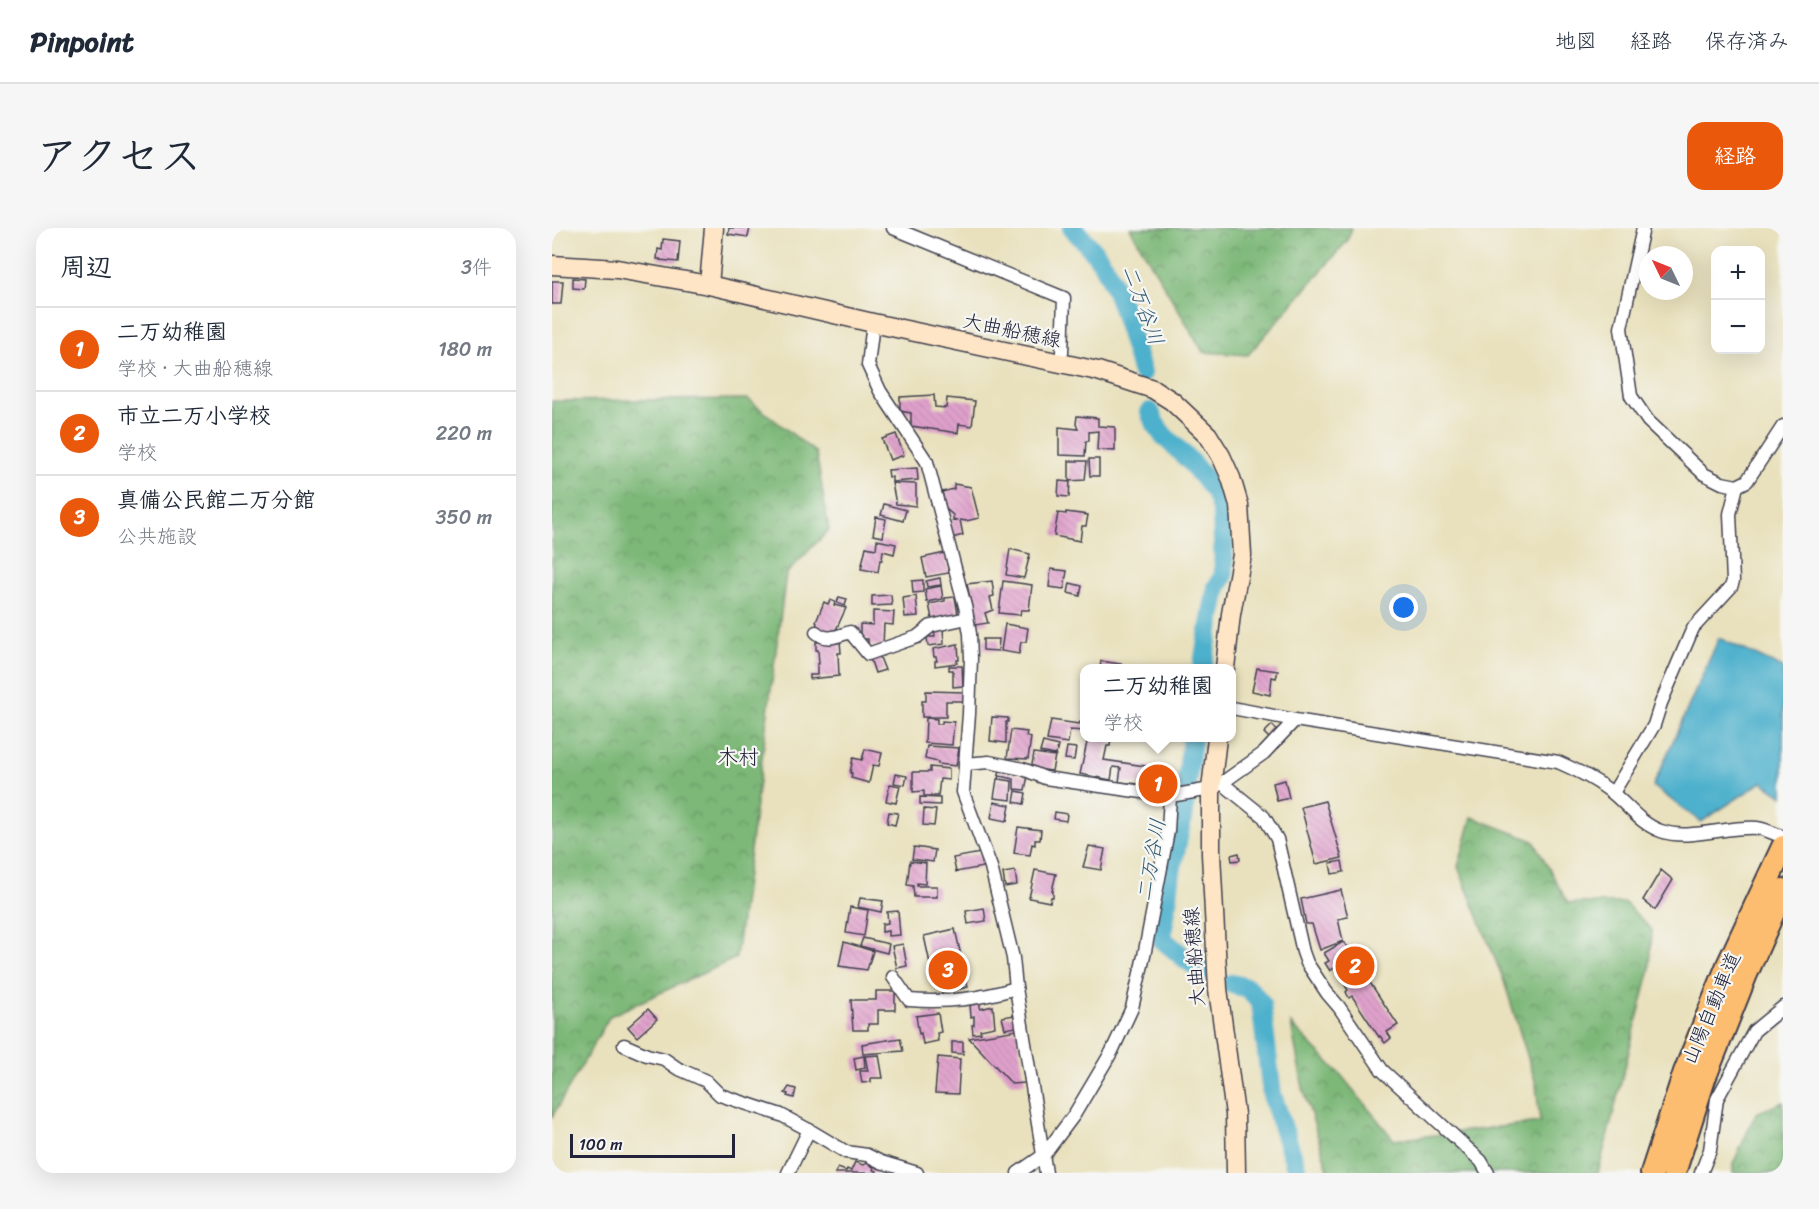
<!DOCTYPE html>
<html lang="ja">
<head>
<meta charset="utf-8">
<style>
  body { margin:0; font-family:Sriracha,"Klee One",sans-serif; background:#f6f6f7; color:#1f2937 }
  .controls { position:absolute; right:18px; top:18px; display:grid; overflow:hidden; border-radius:12px; box-shadow:0 6px 24px #0002 }
  .controls button { width:54px; height:54px; display:grid; place-items:center; padding:0; border:0; border-bottom:2px solid #e0e1e3; background:#fff; color:#1f2937; font:30px sans-serif }
  .compass { position:absolute; left:1087px; top:18px; width:54px; height:54px; border-radius:50%; background:#fff; box-shadow:0 6px 24px #0002; rotate:313deg }
  .scale { position:absolute; left:18px; bottom:15px; width:165px; box-sizing:border-box; padding-left:6px; border:3px solid #22223b; border-top:0; font-size:16px; line-height:21px; white-space:nowrap; color:#22223b; -webkit-text-stroke:4px #f6f6f2; paint-order:stroke }
  .you { position:absolute; left:852px; top:380px; width:21px; height:21px; margin:-15px; border:4px solid #fff; border-radius:50%; background:#1a73e8; box-shadow:0 0 0 9px #1a73e833 }
  .badge { display:grid; place-items:center; width:39px; height:39px; border-radius:50%; background:#ea580c; color:#fff; font-size:20px; font-weight:700 }
  .pin { position:absolute; translate:-50% -50%; border:3px solid #fff; box-shadow:0 2px 6px #0006 }
  .popup { position:absolute; left:528px; top:436px; width:156px; height:78px; box-sizing:border-box; display:grid; place-content:center; border-radius:12px; background:#fff; filter:drop-shadow(0 2px 4px #0005); font-size:20px; white-space:nowrap; color:#747a83 }
  .popup b { font-size:22px; color:#1f2937 }
  .popup::after { content:''; position:absolute; left:50%; top:100%; margin-left:-12px; border:12px solid transparent; border-top-color:#fff }
  .list { margin:0; padding:0; list-style:none }
  h2 { display:flex; justify-content:space-between; align-items:center; height:78px; margin:0; padding:0 24px; font-size:26px }
  h2 small { font-size:20px; font-weight:400; color:#747a83 }
  .list li { display:grid; grid-template-columns:39px 1fr auto; gap:18px; align-items:center; box-sizing:border-box; height:84px; padding:0 24px; border-top:2px solid #e0e1e3 }
  .list b { display:block; font-size:22px; white-space:nowrap }
  .list p { margin:0; font-size:20px; white-space:nowrap; color:#747a83 }
  .list em { font-size:20px; font-style:normal; color:#747a83 }
  .map { position:relative; flex:none; width:1231px; height:945px; overflow:hidden; border-radius:18px }
  header { display:flex; align-items:center; gap:36px; box-sizing:border-box; height:84px; padding:0 30px; background:#fff; border-bottom:2px solid #e0e1e3 }
  header strong { font-size:28px }
  nav { display:flex; gap:33px; margin-inline-start:auto; font-size:21px }
  .intro { display:flex; align-items:center; justify-content:space-between; box-sizing:border-box; height:144px; padding:0 36px }
  h1 { margin:0; font-size:42px }
  .button { padding:15px 27px; border-radius:18px; background:#ea580c; color:#fff; font-size:21px; font-weight:700 }
  main { display:flex; gap:36px; padding:0 36px }
  aside { flex:1; background:#fff; border-radius:18px; box-shadow:0 6px 24px #0002 }
  .map>svg:first-child { display:block }
  .forest { fill:url(#forest-crowns); stroke:#506d5a; stroke-width:1.5 }
  .water { fill:#4db0cc; stroke:#386984; stroke-width:1.5 }
  .lines { fill:none; stroke-linecap:round; stroke-linejoin:round }
  .river { stroke:#4db0cc; stroke-width:20 }
  .building { fill:url(#building-back-hatch) }
  .street-casing { stroke:#403f4e; stroke-width:15 }
  .secondary-casing { stroke:#403f4e; stroke-width:21 }
  .highway-casing { stroke:#403f4e; stroke-width:26 }
  .street { stroke:#fff; stroke-width:12 }
  .secondary { stroke:#fee5c5; stroke-width:18 }
  .highway { stroke:#fcbd6f; stroke-width:22 }
  .labels { text-anchor:middle; stroke-width:4.5; stroke-linejoin:round; paint-order:stroke }
  .street-label { font-size:20px; fill:#22223b; stroke:#f6f6f2 }
  .water-label { font-size:21px; font-style:italic; fill:#335b75; stroke:#f6f6f2 }
  .neighbourhood-label { font-size:21px; fill:#22223b; stroke:#f6f6f2 }
</style>
</head>
<body>
<header>
<strong>Pinpoint</strong>
<nav><a>地図</a><a>経路</a><a>保存済み</a></nav>
</header>
<div class="intro"><h1>アクセス</h1><a class="button">経路</a></div>
<main>
<aside>
<h2>周辺<small>3件</small></h2>
<ul class="list">
<li><span class="badge">1</span><div><b>二万幼稚園</b><p>学校 · 大曲船穂線</p></div><em>180 m</em></li>
<li><span class="badge">2</span><div><b>市立二万小学校</b><p>学校</p></div><em>220 m</em></li>
<li><span class="badge">3</span><div><b>真備公民館二万分館</b><p>公共施設</p></div><em>350 m</em></li>
</ul>
</aside>
<div class="map">
<svg width="1231" height="945" viewBox="0 0 1231 945">
  <defs>
    <pattern id="forest-crowns" width="20" height="18" patternUnits="userSpaceOnUse" patternTransform="scale(1.5)"><rect width="20" height="18" fill="#7db878"/><path d="M2 6a3 3 0 1 1 6 0M12 15a3 3 0 1 1 6 0" fill="none" stroke="#669564"/></pattern>
    <pattern id="building-back-hatch" width="6" height="6" patternUnits="userSpaceOnUse" patternTransform="scale(1.5)"><rect width="6" height="6" fill="#e0a1cc"/><path d="M-1 5l2 2M0 0l6 6M5-1l2 2" fill="none" stroke="#c08ab0"/></pattern>
  </defs>
  <rect width="100%" height="100%" fill="#f6f6f2"/>
  <filter id="ink" filterUnits="userSpaceOnUse"><feTurbulence type="fractalNoise" baseFrequency=".0167" numOctaves="2"/><feDisplacementMap in="SourceGraphic" scale="12" xChannelSelector="R" yChannelSelector="G"/><feConvolveMatrix kernelMatrix="1 2 1 2 8 2 1 2 1" color-interpolation-filters="sRGB"/></filter>
  <filter id="wash" filterUnits="userSpaceOnUse"><feTurbulence type="fractalNoise" baseFrequency=".008" numOctaves="4" result="noise"/><feDisplacementMap in="SourceGraphic" scale="24" xChannelSelector="R" yChannelSelector="G"/><feGaussianBlur stdDeviation="1.35" result="paint"/><feColorMatrix in="noise" values="0 0 0 0 0 0 0 0 0 0 0 0 0 0 0 0 0 1.4 0 .05"/><feComposite in="paint" operator="in"/></filter>
  <g filter="url(#wash)">
    <rect width="100%" height="100%" fill="#e9e1bd"/>
    <!-- forest -->
    <g class="forest">
      <polygon points="578,0 800,0 795,13 696,127 651,124"/>
      <polygon points="196,171 264,225 277,302 234,346 184,730 58,788 0,889 0,173"/>
      <polygon points="920,589 982,613 1016,675 1073,675 1100,702 1098,741 1046,945 777,945 751,860 739,796 789,847 842,912 988,894 984,856 952,753 906,639"/>
      <polygon points="1231,874 1231,945 1181,945 1181,936 1204,885"/>
    </g>
    <!-- water -->
    <polygon class="water" points="1167,410 1231,440 1231,568 1210,554 1149,594 1101,558"/>
    <g class="lines">
      <!-- river -->
      <g class="river">
        <path d="M520,0C530,10 540,20 548,32C568,60 579,111 590,145"/>
        <polyline points="598,184 602,194 611,207 638,233 663,264 670,284 672,347 665,359 650,440"/>
        <polyline points="640,510 632,581 619,644 610,711 635,732 652,743"/>
        <polyline points="680,756 696,760 709,775 720,867 744,939 744,945"/>
      </g>
    </g>
    <g id="blocks">
      <!-- building -->
      <g class="building">
        <polygon points="177,0 198,0 196,9 176,6"/>
        <polygon points="111,11 128,13 126,34 108,32 108,31 105,31 106,21 110,22"/>
        <polygon points="21,50 33,51 32,61 21,60"/>
        <polygon points="0,53 11,53 9,76 0,76"/>
        <polygon points="382,167 383,179 394,180 395,170 423,173 420,198 407,196 406,205 359,198 359,185 348,183 348,169"/>
        <polygon points="525,188 546,190 546,198 563,199 563,223 545,222 546,203 537,204 537,213 534,213 533,228 507,227 507,199 526,201 524,196"/>
        <polygon points="344,206 352,227 338,232 330,211"/>
        <polygon points="537,231 547,231 547,248 538,248"/>
        <polygon points="517,233 535,233 533,252 517,253"/>
        <polygon points="365,240 366,252 340,254 340,249 337,249 336,242"/>
        <polygon points="507,253 518,254 517,269 506,268"/>
        <polygon points="340,255 364,256 364,278 344,276"/>
        <polygon points="402,256 419,259 427,290 414,293 408,292 411,307 400,310 397,294 404,292 401,291 401,287 394,281 390,264 402,261"/>
        <polygon points="332,276 354,282 351,293 329,287"/>
        <polygon points="514,284 536,287 534,298 530,298 528,313 502,308 506,285 514,286"/>
        <polygon points="324,289 334,291 331,309 321,307"/>
        <polygon points="325,312 344,316 342,326 331,323 330,332 328,332 326,344 309,341 314,319 324,321"/>
        <polygon points="458,321 478,326 472,350 454,347"/>
        <polygon points="393,325 397,345 374,349 370,330"/>
        <polygon points="499,341 515,343 512,361 497,359"/>
        <polygon points="388,350 389,357 375,359 374,353"/>
        <polygon points="371,352 371,364 361,365 360,353"/>
        <polygon points="440,353 442,368 438,369 441,382 433,385 436,395 423,397 415,356"/>
        <polygon points="451,353 480,357 477,382 469,382 468,387 447,385"/>
        <polygon points="518,355 530,358 528,368 516,365"/>
        <polygon points="389,358 391,371 375,374 373,361"/>
        <polygon points="339,367 340,377 320,378 320,368"/>
        <polygon points="364,368 366,388 353,389 351,370"/>
        <polygon points="287,369 295,371 293,378 285,375"/>
        <polygon points="403,369 406,387 380,391 377,376 393,373 393,370"/>
        <polygon points="278,372 283,374 282,377 294,380 282,406 264,399 265,395 264,394 272,374 276,376"/>
        <polygon points="321,383 342,384 341,397 332,396 331,418 316,418 316,411 308,411 308,396 321,397"/>
        <polygon points="453,396 476,400 474,414 469,414 467,426 449,423"/>
        <polygon points="391,400 392,416 376,418 375,409 383,409 382,401"/>
        <polygon points="431,411 447,411 446,423 431,422"/>
        <polygon points="288,413 289,425 286,425 287,448 258,451 258,447 265,447 265,436 267,436 266,422 264,422 264,414"/>
        <polygon points="406,416 407,432 405,432 405,435 383,438 383,433 385,433 384,429 382,429 381,421"/>
        <polygon points="327,427 333,442 323,445 318,430"/>
        <polygon points="549,433 569,436 568,440 548,440"/>
        <polygon points="397,438 410,438 411,458 401,459 401,442 397,442"/>
        <polygon points="705,440 726,443 724,450 720,449 718,467 700,463"/>
        <polygon points="374,463 413,464 413,473 394,473 394,489 370,489 370,473 374,473"/>
        <polygon points="440,489 456,490 456,494 454,494 454,515 438,513"/>
        <polygon points="374,490 385,491 385,496 390,496 390,493 402,494 400,517 373,515"/>
        <polygon points="499,492 527,496 528,494 532,495 532,503 518,502 516,515 495,512"/>
        <polygon points="720,497 726,503 718,511 712,505"/>
        <polygon points="459,502 475,504 474,508 479,509 476,531 455,530"/>
        <polygon points="536,510 559,510 558,518 555,518 552,532 600,539 597,557 567,554 569,540 561,539 559,552 528,546"/>
        <polygon points="491,514 506,518 504,527 488,524"/>
        <polygon points="375,518 407,520 404,538 386,536 386,534 373,531"/>
        <polygon points="515,519 524,520 522,532 513,531"/>
        <polygon points="313,521 330,525 327,538 321,537 317,555 299,550 300,545 298,545 301,530 310,532"/>
        <polygon points="482,525 503,528 500,543 484,541 479,542"/>
        <polygon points="378,539 397,541 397,552 388,551 386,568 372,568 372,563 361,564 361,544 378,544"/>
        <polygon points="448,542 476,548 473,562 462,561 462,551 448,548 446,551 460,553 459,572 442,570 445,551 446,551"/>
        <polygon points="344,546 355,548 353,557 342,555"/>
        <polygon points="733,552 737,570 725,573 721,555"/>
        <polygon points="338,556 348,558 344,575 334,573"/>
        <polygon points="464,563 474,565 472,576 462,574"/>
        <polygon points="368,569 388,570 388,577 368,576"/>
        <polygon points="773,573 790,630 764,636 749,579"/>
        <polygon points="442,574 458,577 455,593 439,590"/>
        <polygon points="372,581 384,582 382,598 371,597"/>
        <polygon points="337,584 346,585 343,597 335,595"/>
        <polygon points="503,584 515,586 514,593 502,591"/>
        <polygon points="466,599 489,602 488,612 483,612 483,617 480,616 478,627 462,625"/>
        <polygon points="537,618 553,621 549,642 531,639"/>
        <polygon points="362,619 383,622 381,634 360,631"/>
        <polygon points="428,625 431,639 404,644 401,630"/>
        <polygon points="687,625 688,632 680,633 679,627"/>
        <polygon points="358,633 374,635 373,656 365,655 365,658 385,658 385,669 362,669 361,658 355,657"/>
        <polygon points="790,633 792,644 780,646 778,635"/>
        <polygon points="483,642 504,646 500,663 501,663 501,669 499,669 498,674 477,670"/>
        <polygon points="1109,642 1121,652 1103,682 1091,672"/>
        <polygon points="463,643 465,657 453,659 451,645"/>
        <polygon points="789,662 796,689 786,691 791,713 768,722 760,696 754,696 749,671"/>
        <polygon points="308,670 331,673 329,684 306,679"/>
        <polygon points="298,679 316,682 312,708 294,705"/>
        <polygon points="432,680 434,693 416,696 414,683"/>
        <polygon points="346,683 348,707 336,708 336,703 330,704 330,696 336,695 335,684"/>
        <polygon points="403,701 416,759 390,765 384,739 379,740 372,708"/>
        <polygon points="311,710 337,716 335,725 308,718"/>
        <polygon points="292,714 321,723 315,742 287,738"/>
        <polygon points="791,714 796,719 795,720 846,797 835,804 839,810 833,815 828,808 827,809 800,768 797,770 794,764 796,762 782,740 778,743 773,735 777,733 772,725"/>
        <polygon points="351,716 355,738 345,740 340,718"/>
        <polygon points="324,763 343,763 343,782 326,782 326,796 316,796 316,802 301,802 299,772 324,772"/>
        <polygon points="428,775 428,781 441,778 443,799 428,802 429,805 421,806 420,797 422,797 422,788 419,789 418,776"/>
        <polygon points="96,781 105,791 85,809 76,799"/>
        <polygon points="386,785 389,804 385,805 386,813 371,816 369,805 367,806 364,788"/>
        <polygon points="463,787 465,799 453,801 450,789"/>
        <polygon points="465,802 473,855 460,856 417,810"/>
        <polygon points="348,810 351,823 311,826 310,816"/>
        <polygon points="400,814 411,814 411,826 400,825"/>
        <polygon points="327,827 331,850 319,850 319,854 310,855 308,843 316,843 313,828"/>
        <polygon points="312,828 313,840 304,842 302,830"/>
        <polygon points="386,829 408,831 406,866 383,865"/>
        <polygon points="237,859 244,861 242,870 235,868 236,866 233,865"/>
        <polygon points="303,934 311,937 314,935 322,939 321,942 325,943 324,945 283,945 286,940 294,943 295,941 299,943"/>
      </g>
    </g>
  </g>
  <g filter="url(#ink)">
    <use href="#blocks" fill-opacity="0" stroke="#403f4e" stroke-width="1.5"/>
    <g class="lines">
      <defs>
        <g id="street">
          <polyline points="341,0 512,70 510,125"/>
          <polyline points="1091,0 1069,100 1079,168 1096,193 1152,246 1170,255 1185,258 1195,253 1231,198"/>
          <polyline points="321,95 316,137 328,163 375,234 414,382 418,406 419,430 417,486 411,564 439,639 461,730 464,760 494,945"/>
          <path d="M264,404C274,414 286,408 298,404L316,426L365,409L379,398L415,390"/>
          <path d="M680,480L743,492L1006,534C1026,543 1041,550 1058,563C1075,576 1088,596 1109,603C1136,613 1174,598 1205,600C1213,601 1223,606 1231,609"/>
          <polyline points="413,536 437,534 471,541 493,550 618,568 659,561 670,555 712,525 743,492"/>
          <polyline points="670,555 712,589 725,611 751,724 755,735 775,765 787,779 830,842 929,933 936,945"/>
          <polyline points="1061,565 1102,497 1109,475 1141,400 1179,359 1181,353 1178,286 1185,258"/>
          <path d="M341,749L357,772C395,775 427,771 464,760"/>
          <polyline points="72,817 95,827 112,831 125,840 154,853 168,867 229,887 257,902"/>
          <polyline points="236,945 257,902 294,924 315,927 329,934 365,945"/>
          <polyline points="466,945 492,927 522,887 560,823 580,780 592,728 616,603 618,568"/>
          <polyline points="1149,945 1158,922 1165,871 1202,803 1231,779"/>
        </g>
        <g id="secondary">
          <polyline points="0,37 65,41 157,57 321,95 546,143 601,161 620,173 656,207 669,228 679,250 687,277 690,327 679,386 673,440"/>
          <polyline points="157,57 162,0"/>
          <polyline points="665,510 659,561 659,626 666,761 683,886 684,945"/>
        </g>
        <g id="highway">
          <polyline points="1100,945 1133,844 1176,737 1231,619"/>
          <polyline points="1122,945 1152,851 1194,746 1231,662"/>
        </g>
      </defs>
      <!-- street casing -->
      <use href="#street" class="street-casing"/>
      <!-- secondary casing -->
      <use href="#secondary" class="secondary-casing"/>
      <!-- highway casing -->
      <use href="#highway" class="highway-casing"/>
      <!-- street -->
      <use href="#street" class="street"/>
      <!-- secondary -->
      <use href="#secondary" class="secondary"/>
      <!-- highway -->
      <use href="#highway" class="highway"/>
    </g>
  </g>
  <g class="labels">
    <!-- street labels -->
    <g class="street-label">
      <text transform="translate(460 102) rotate(12)" y="7">大曲船穂線</text>
      <text transform="translate(642 729) rotate(-94)" y="7">大曲船穂線</text>
      <text transform="translate(1159 780) rotate(-67)" y="7">山陽自動車道</text>
    </g>
    <!-- water labels -->
    <g class="water-label">
      <text transform="translate(591 77) rotate(70)" y="7">二万谷川</text>
      <text transform="translate(599 632) rotate(-80)" y="7">二万谷川</text>
    </g>
    <!-- neighbourhood labels -->
    <g class="neighbourhood-label">
      <text x="186" y="536">木村</text>
    </g>
  </g>
</svg>
<div class="controls">
<button>+</button>
<button>−</button>
</div>
<svg class="compass" viewBox="-18 -18 36 36"><path d="M0-13l5 13h-10z" fill="#e53935"/><path d="M0 13l5-13h-10z" fill="#747a83"/></svg>
<div class="scale">100 m</div>
<div class="you"></div>
<div class="pin badge" style="left:606px;top:556px">1</div>
<div class="popup"><b>二万幼稚園</b>学校</div>
<div class="pin badge" style="left:803px;top:738px">2</div>
<div class="pin badge" style="left:396px;top:742px">3</div>
</div>
</main>
</body>
</html>
